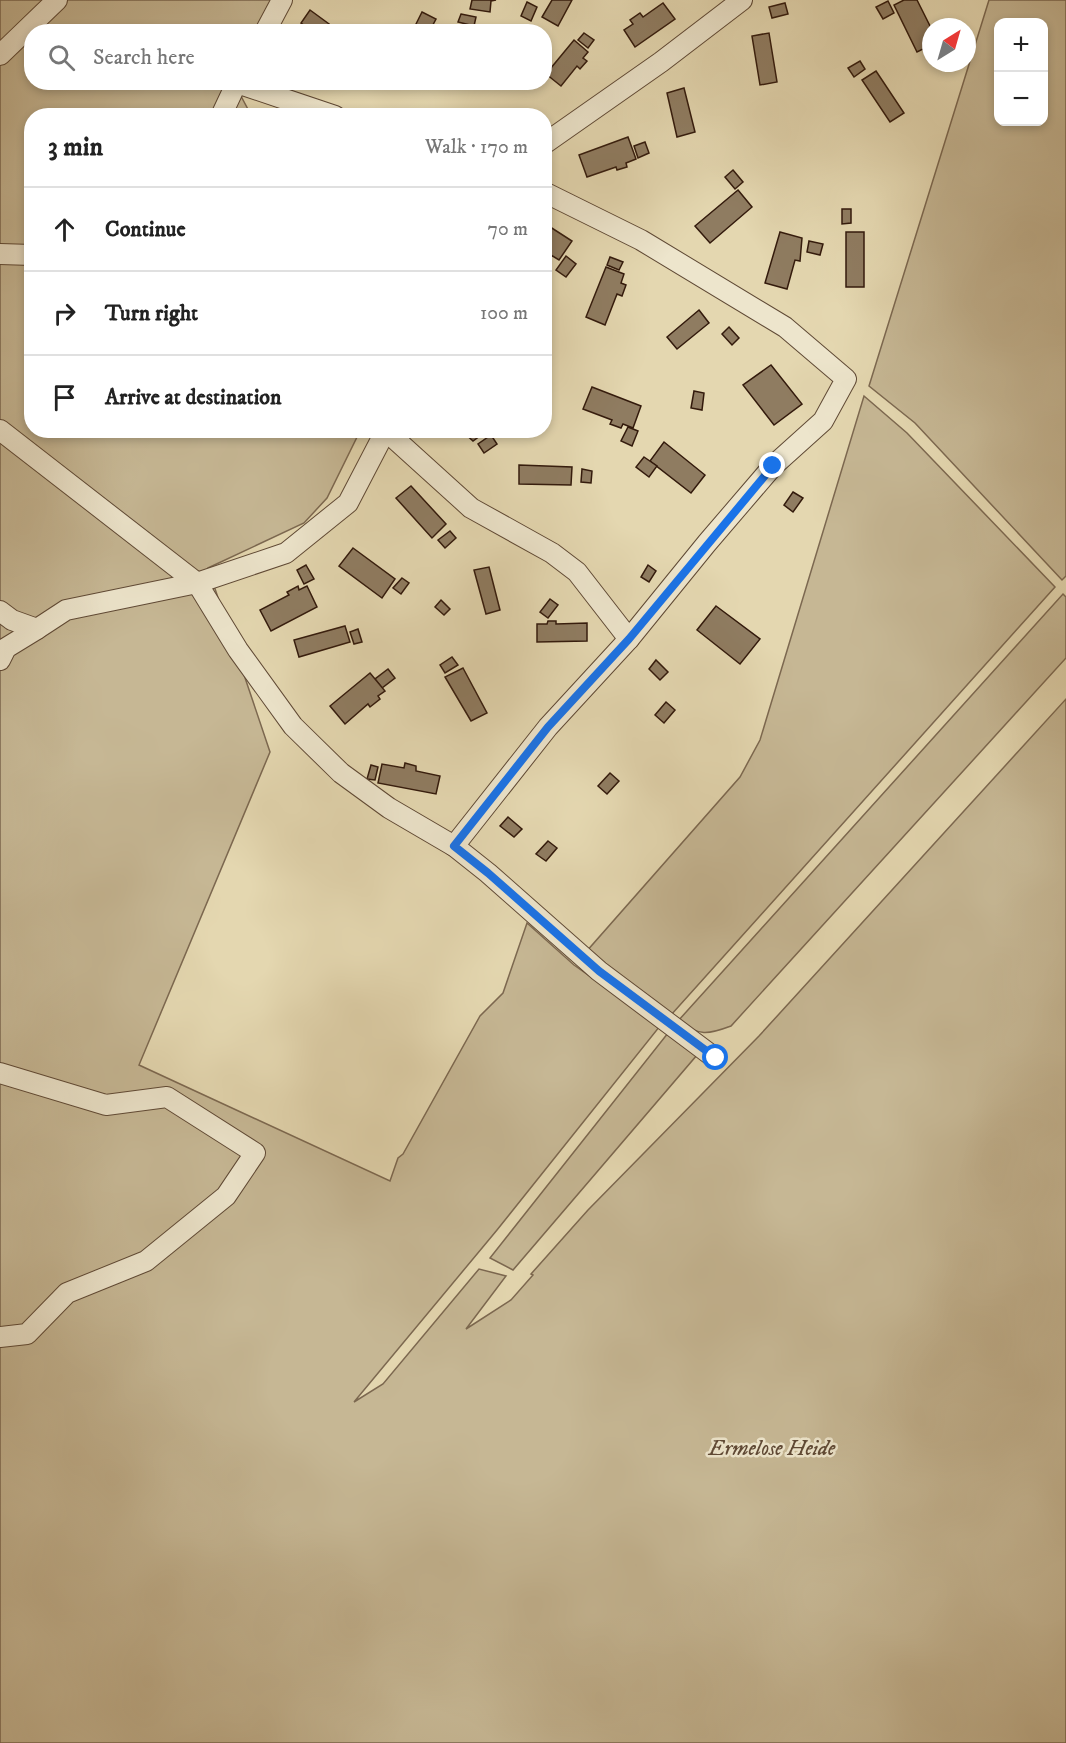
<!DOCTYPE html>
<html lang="en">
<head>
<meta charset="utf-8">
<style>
  body { margin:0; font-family:"IM FELL DW Pica",serif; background:#f2f2f2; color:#222 }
  .controls { position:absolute; right:18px; top:18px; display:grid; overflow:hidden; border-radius:12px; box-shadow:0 3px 9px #0003 }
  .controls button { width:54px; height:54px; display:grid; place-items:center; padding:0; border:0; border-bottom:2px solid #e0e0e0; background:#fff; color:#222; font:30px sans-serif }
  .compass { position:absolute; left:922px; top:18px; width:54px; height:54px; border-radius:50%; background:#fff; box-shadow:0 3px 9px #0003; rotate:37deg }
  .stop { position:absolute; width:18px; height:18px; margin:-14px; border:4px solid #1a73e8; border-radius:50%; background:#fff }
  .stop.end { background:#1a73e8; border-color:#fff; box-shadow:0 2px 6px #0008 }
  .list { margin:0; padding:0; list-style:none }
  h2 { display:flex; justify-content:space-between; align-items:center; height:78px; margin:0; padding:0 24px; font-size:26px }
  h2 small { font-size:20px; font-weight:400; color:#767676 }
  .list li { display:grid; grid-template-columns:39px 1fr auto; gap:18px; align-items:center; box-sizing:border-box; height:84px; padding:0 24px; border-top:2px solid #e0e0e0 }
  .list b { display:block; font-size:22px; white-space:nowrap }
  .list em { font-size:20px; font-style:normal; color:#767676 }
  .icon { flex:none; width:33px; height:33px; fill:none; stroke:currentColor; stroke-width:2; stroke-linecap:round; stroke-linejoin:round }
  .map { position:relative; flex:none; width:1066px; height:1743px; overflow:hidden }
  .search { position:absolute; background:#fff; box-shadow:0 3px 9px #0003; left:24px; top:24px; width:528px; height:66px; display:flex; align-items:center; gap:15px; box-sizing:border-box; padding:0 21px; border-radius:24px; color:#767676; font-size:22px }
  .panel { position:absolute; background:#fff; box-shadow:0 3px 9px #0003; left:24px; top:108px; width:528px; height:330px; border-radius:24px }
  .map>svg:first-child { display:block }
  .green { fill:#c6b794; stroke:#7c6850; stroke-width:1.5; fill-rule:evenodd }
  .building { fill:#8f7c61; stroke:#331a0c; stroke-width:1.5 }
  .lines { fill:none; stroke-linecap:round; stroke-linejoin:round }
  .service-casing { stroke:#5f4935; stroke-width:22 }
  .service { stroke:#ede5cc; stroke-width:20 }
  .route { stroke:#1a73e8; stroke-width:8 }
  .labels { text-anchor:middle; stroke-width:5; stroke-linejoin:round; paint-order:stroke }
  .park-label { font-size:21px; font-style:italic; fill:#5f4935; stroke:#ede5cc }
</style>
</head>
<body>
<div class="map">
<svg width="1066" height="1743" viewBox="0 0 1066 1743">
  <rect width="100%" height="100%" fill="#e4d7b0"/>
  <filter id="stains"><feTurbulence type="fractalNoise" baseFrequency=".00333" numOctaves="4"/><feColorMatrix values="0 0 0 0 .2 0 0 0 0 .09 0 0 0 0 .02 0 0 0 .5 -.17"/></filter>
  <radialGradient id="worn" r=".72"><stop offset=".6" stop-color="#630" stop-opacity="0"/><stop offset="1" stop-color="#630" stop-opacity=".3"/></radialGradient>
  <!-- green -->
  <g class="green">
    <polygon points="0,0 276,0 259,31 32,32 32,82 234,83 251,115 32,116 32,430 360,431 327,498 304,523 208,568 270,752 139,1065 390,1181 398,1158 403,1154 480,1016 503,993 527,923 574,965 660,1026 497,1230 354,1402 383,1384 479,1269 506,1276 466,1329 511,1300 533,1275 531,1274 588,1210 759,1036 1066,699 1066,1743 0,1743"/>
    <path d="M989,0H1066V576L1062,580L915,423L869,386ZM998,22H1044V122H998Z"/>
    <polygon points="864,396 907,433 1055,587 671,1015 586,952 740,777 760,740"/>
    <path d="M1063,594L1066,597V658L731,1026C707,1035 700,1036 678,1021Z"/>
    <polygon points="668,1033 697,1055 513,1270 490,1258"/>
  </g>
  <!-- building -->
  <g class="building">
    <polygon points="472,0 496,0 491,1 490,12 470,9"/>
    <polygon points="552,0 572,0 558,26 542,17"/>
    <polygon points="904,0 917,0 931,28 931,45 917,52 894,5"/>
    <polygon points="888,1 894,13 883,19 876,7"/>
    <polygon points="527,2 537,7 531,21 521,16"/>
    <polygon points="663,3 675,19 635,47 624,30 633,24 630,20 640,13 643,17"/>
    <polygon points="785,3 788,14 772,18 769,7"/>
    <polygon points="310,10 340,32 313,32 301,23"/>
    <polygon points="422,12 436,19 429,32 415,26"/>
    <polygon points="461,14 476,17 474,26 458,22"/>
    <polygon points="584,33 594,40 588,48 578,40"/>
    <polygon points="769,33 777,82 760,85 752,36"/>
    <polygon points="574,40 588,52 583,58 587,61 580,69 577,66 561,86 546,74"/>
    <polygon points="860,61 865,69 854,77 848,68"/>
    <polygon points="876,71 904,113 890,122 862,80"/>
    <polygon points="684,88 695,132 677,137 667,93"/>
    <polygon points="628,137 636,159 626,163 627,167 617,170 616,167 587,177 579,155"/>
    <polygon points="645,142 649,153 638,158 634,146"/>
    <polygon points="733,170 743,182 735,189 725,177"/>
    <polygon points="738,190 752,207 710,243 695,226"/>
    <polygon points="842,209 851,209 851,223 842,224"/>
    <polygon points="544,223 572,241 559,260 551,255 549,258 544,255"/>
    <polygon points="780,232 802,238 800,261 795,260 787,289 765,283"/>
    <rect x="846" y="232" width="18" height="55"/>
    <polygon points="809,241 823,244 820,255 807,252"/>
    <polygon points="566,256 576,264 566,277 556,270"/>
    <polygon points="610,257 623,262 619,270 607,265"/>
    <polygon points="606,267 624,274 621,283 626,285 622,296 617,294 605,325 586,317"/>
    <polygon points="699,310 709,323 677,349 667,337"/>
    <polygon points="729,327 739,338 732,345 722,334"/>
    <polygon points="771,365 802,404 774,425 743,385"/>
    <polygon points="592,387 641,406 633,428 623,424 621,428 610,424 612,420 583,409"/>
    <polygon points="694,391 704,393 702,410 691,408"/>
    <polygon points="628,427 638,431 632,446 621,441"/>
    <polygon points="461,430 488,430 473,441"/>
    <polygon points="491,435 497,444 484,453 478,444"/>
    <polygon points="664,442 705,475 691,493 650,461"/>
    <polygon points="644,457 657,466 649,477 636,467"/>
    <polygon points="519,465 572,467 571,485 519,484"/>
    <polygon points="582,469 592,471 591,483 581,482"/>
    <polygon points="411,486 446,524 432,538 396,498"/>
    <polygon points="793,492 803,498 793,512 784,505"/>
    <polygon points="450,531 456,538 445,548 438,540"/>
    <polygon points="353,548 395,579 382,598 339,566"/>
    <polygon points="306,565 314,579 304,584 297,570"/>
    <polygon points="648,565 656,571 649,582 641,577"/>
    <polygon points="489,567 500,610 486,614 474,570"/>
    <polygon points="402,578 409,583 401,594 393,588"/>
    <polygon points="298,586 299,590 307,586 317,607 271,631 260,610 289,595 287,592"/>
    <polygon points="550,599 558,605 548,618 540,612"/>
    <polygon points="441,600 450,609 444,615 435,607"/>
    <polygon points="716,606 760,639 740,664 697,630"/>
    <polygon points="548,621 556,621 556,624 587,623 587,641 537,642 537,624 547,624"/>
    <polygon points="345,626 350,642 299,657 294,640"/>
    <polygon points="358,629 362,642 354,644 350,632"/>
    <polygon points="452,657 458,665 445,673 440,665"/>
    <polygon points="656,660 668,672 660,680 649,669"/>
    <polygon points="463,668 487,713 471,721 445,677"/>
    <polygon points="388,669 395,678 382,688 375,679"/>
    <polygon points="370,673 385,691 378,696 380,699 370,707 368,704 345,724 330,706"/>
    <polygon points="666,702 675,710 664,723 655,715"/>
    <polygon points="405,763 416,766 416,771 440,776 436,794 378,783 382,764 404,768"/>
    <polygon points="371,765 378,767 375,780 367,779"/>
    <polygon points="610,773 619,781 607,794 598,786"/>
    <polygon points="508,817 522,829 514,837 500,826"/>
    <polygon points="548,841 557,848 546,861 536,854"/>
  </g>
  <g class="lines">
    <defs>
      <g id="service">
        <polyline points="265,32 282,0"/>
        <polyline points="0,55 57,0"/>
        <polyline points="237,83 335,116"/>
        <polyline points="221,116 237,82"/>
        <polyline points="544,144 661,62 742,0"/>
        <polyline points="0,254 32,255"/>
        <polyline points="0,430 197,583 238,650 293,726 341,773 389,808 454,846 488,873 599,971 715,1058"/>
        <polyline points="386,431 471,508 552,553 577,572 629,639"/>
        <polyline points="0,611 12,620 37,629 66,610 197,583 286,553 348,503 386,430"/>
        <polyline points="0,660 6,648 37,629"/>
        <polyline points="454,846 548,727 629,639 707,543 773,466 823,421 846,379 785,327 641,240 544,192"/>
        <polyline points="0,1073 106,1105 167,1097 255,1153 226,1196 146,1261 67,1293 27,1334 0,1337"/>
      </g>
    </defs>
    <!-- service casing -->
    <use href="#service" class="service-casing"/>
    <!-- service -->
    <use href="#service" class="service"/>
  </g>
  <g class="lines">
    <!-- route -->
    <polyline class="route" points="716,1058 599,971 488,873 454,846 548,727 629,639 773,466"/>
  </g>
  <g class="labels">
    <!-- park labels -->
    <g class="park-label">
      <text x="772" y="1455">Ermelose Heide</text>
    </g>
  </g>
  <rect width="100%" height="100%" filter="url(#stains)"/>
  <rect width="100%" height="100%" fill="url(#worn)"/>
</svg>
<div class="controls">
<button>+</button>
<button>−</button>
</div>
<svg class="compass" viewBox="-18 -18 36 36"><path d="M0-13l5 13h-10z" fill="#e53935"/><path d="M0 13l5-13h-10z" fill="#767676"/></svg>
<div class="stop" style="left:716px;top:1058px"></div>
<div class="stop end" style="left:773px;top:466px"></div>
<div class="search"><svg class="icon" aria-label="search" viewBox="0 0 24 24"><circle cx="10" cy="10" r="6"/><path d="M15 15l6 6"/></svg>Search here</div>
<section class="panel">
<h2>3 min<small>Walk · 170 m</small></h2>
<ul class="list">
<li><svg class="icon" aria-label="ahead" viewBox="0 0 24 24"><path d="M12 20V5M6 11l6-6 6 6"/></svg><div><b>Continue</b></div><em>70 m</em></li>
<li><svg class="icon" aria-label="right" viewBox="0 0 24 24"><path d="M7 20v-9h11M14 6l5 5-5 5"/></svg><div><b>Turn right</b></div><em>100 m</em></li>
<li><svg class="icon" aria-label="arrive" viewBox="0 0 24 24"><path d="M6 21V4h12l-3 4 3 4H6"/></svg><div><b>Arrive at destination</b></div></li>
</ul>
</section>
</div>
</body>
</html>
